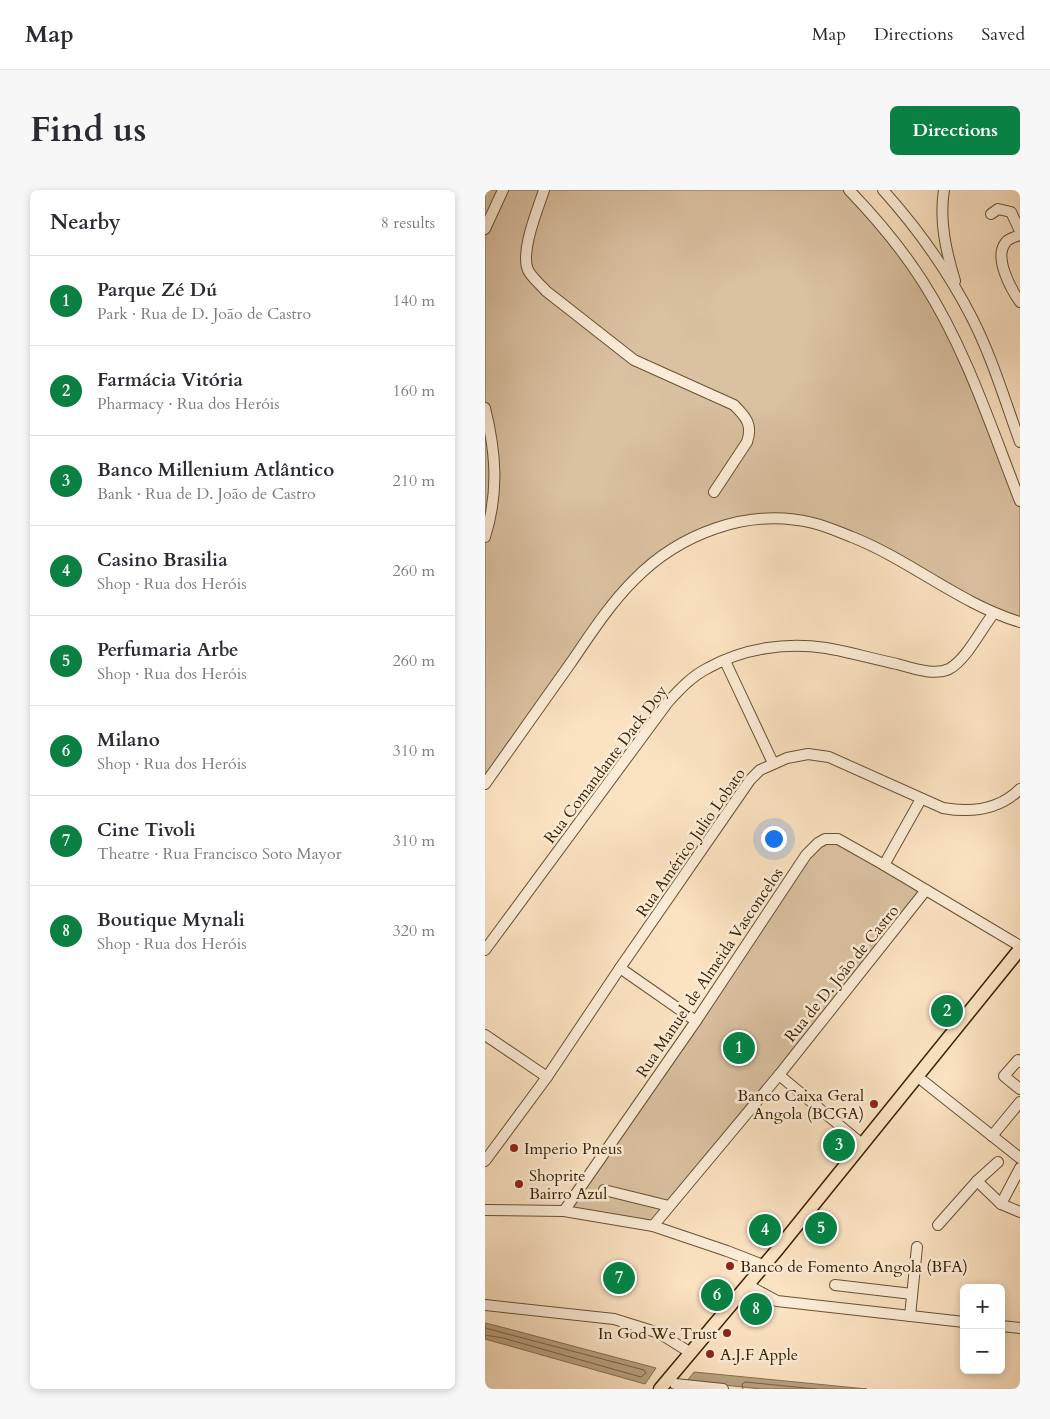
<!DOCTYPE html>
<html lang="en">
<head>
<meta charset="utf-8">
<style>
  body { margin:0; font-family:Cardo,serif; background:#f7f7f7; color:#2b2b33 }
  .controls { position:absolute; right:15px; bottom:15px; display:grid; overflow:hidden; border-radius:8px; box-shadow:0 2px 8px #0003 }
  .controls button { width:45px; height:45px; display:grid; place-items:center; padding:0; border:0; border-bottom:1px solid #e1e1e2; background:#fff; color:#2b2b33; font:25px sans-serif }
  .you { position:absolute; left:288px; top:648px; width:18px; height:18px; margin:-12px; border:4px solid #fff; border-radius:50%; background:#1a73e8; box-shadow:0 0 0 8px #1a73e833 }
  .badge { display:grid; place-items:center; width:32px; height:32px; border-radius:50%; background:#0b8043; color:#fff; font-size:16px; font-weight:700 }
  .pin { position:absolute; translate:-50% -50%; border:2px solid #fff; box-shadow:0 1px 5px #0006 }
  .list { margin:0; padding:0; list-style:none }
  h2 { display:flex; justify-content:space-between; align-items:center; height:65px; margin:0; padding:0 20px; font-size:21px }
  h2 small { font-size:16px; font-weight:400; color:#7c7c81 }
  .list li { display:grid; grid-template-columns:32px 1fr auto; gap:15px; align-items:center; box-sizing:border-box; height:90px; padding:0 20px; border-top:1px solid #e1e1e2 }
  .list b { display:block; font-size:19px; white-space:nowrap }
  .list p { margin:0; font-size:16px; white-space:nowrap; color:#7c7c81 }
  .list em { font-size:16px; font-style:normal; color:#7c7c81 }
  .map { position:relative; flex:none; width:535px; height:1199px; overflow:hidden; border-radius:8px }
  header { display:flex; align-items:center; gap:30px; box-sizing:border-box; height:70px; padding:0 25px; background:#fff; border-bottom:1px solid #e1e1e2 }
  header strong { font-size:24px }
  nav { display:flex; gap:28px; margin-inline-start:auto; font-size:18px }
  .intro { display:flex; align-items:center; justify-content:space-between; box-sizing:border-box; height:120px; padding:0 30px }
  h1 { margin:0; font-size:35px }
  .button { padding:12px 22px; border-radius:8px; background:#0b8043; color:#fff; font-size:18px; font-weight:700 }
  main { display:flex; gap:30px; padding:0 30px }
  aside { flex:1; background:#fff; border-radius:8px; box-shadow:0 2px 8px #0003 }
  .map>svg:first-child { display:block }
  .green { fill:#dac1a1; stroke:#887252 }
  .water { fill:#b8a180; stroke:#846e4e }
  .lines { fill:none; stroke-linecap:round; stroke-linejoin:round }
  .shore { stroke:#786242; stroke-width:1 }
  .minor-casing { stroke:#685232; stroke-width:12 }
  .major-casing { stroke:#372203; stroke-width:15 }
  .minor { stroke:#fcecd7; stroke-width:10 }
  .major { stroke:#fbe2c1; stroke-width:12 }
  .poi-dot { fill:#8f2418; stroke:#fcecd7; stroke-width:2 }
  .labels { text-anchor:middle; stroke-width:5; stroke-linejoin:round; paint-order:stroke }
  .street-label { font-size:16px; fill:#372203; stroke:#fcecd7 }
  .poi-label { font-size:16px; fill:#372203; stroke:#fcecd7; text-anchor:start }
</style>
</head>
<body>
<header>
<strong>Map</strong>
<nav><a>Map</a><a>Directions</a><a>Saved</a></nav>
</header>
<div class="intro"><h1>Find us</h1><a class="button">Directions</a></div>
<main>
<aside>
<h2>Nearby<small>8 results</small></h2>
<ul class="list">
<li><span class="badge">1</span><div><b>Parque Zé Dú</b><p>Park · Rua de D. João de Castro</p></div><em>140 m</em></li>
<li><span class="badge">2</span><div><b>Farmácia Vitória</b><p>Pharmacy · Rua dos Heróis</p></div><em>160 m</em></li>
<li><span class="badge">3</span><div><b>Banco Millenium Atlântico</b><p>Bank · Rua de D. João de Castro</p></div><em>210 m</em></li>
<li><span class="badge">4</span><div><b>Casino Brasilia</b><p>Shop · Rua dos Heróis</p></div><em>260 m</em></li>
<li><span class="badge">5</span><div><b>Perfumaria Arbe</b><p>Shop · Rua dos Heróis</p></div><em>260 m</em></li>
<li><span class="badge">6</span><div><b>Milano</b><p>Shop · Rua dos Heróis</p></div><em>310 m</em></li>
<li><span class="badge">7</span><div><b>Cine Tivoli</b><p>Theatre · Rua Francisco Soto Mayor</p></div><em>310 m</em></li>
<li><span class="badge">8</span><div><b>Boutique Mynali</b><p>Shop · Rua dos Heróis</p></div><em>320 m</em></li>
</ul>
</aside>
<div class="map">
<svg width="535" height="1199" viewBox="0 0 535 1199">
  <rect width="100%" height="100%" fill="#fbe2c1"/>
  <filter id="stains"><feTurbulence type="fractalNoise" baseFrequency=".004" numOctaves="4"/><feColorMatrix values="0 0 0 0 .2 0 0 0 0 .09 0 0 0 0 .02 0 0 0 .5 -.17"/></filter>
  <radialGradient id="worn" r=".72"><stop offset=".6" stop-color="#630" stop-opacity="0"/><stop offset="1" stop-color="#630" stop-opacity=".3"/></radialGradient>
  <!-- green -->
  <g class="green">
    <polygon points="0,0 364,0 454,119 535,311 535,430 532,431 368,347 289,329 218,343 147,391 0,594"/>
    <polygon points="346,648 441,700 168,1036 79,1021 321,665"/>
  </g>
  <!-- water -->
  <g class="water">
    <polygon points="0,1133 20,1138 171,1178 160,1194 0,1149"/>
    <polygon points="209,1182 382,1199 276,1199 202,1191"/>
  </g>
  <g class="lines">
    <!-- shore -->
    <g class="shore">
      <polyline points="0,1138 159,1180 161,1183 156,1187 18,1148 0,1145"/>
      <polyline points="258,1199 257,1194 260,1192 331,1199"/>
    </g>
    <defs>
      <g id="minor">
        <path d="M59,0C53,19 35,61 43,80C47,88 55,94 61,101L149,170L249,215C261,227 268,235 262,252L229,302"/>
        <path d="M364,0C391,28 417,59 438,92C481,159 506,237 535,311"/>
        <path d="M398,0C433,39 463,81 487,128C507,167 520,211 535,252"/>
        <path d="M459,0C454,31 461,61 470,91"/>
        <polyline points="506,24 513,19 526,22 535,41"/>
        <polyline points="0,39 18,0"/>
        <path d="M535,45C530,47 524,48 521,52C508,67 526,99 535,112"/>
        <path d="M0,218C11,263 14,302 0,347"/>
        <polyline points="240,471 288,573"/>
        <path d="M0,594C28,554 57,514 85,474C105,445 124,415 149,390C194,344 263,317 328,333C341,336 354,342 367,347C425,370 475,414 535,432"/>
        <polyline points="399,675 436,609"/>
        <path d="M0,760L183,512C195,499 207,486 223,478C259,458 301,452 341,458C365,462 388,469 412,474C427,478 449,486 464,479C482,469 496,439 509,423"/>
        <polyline points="135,778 211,831"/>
        <polyline points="0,845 62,887"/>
        <polyline points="535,872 533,870 519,886 535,899"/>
        <polyline points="294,885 377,954"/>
        <polyline points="438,891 535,968"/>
        <polyline points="507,946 535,912"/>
        <path d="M0,971L62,887L135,778L265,590L275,580L302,568L323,564L344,567L458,618C486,623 514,620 535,599"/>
        <polyline points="492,991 516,1014 535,1022"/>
        <polyline points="119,1000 184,1016"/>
        <polyline points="516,1014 535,978"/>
        <polyline points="0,1020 79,1021 168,1036 242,1061 278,1075"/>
        <polyline points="79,1021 211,831 321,665 333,653 340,649 353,649 399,675 535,756"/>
        <polyline points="453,1035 492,991 513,972"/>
        <polyline points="168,1036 294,885 441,700"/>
        <polyline points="350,1095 427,1104"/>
        <polyline points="268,1098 292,1111 479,1132"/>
        <polyline points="0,1115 129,1129 174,1143 206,1163"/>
        <polyline points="425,1126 432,1057"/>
        <polyline points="516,1136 535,1138"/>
        <polyline points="190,1194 238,1199"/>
      </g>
      <polyline id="major" points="175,1199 292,1060 535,759"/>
    </defs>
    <!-- minor casing -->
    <use href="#minor" class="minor-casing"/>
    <!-- major casing -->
    <use href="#major" class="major-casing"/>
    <!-- minor -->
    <use href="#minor" class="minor"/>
    <!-- major -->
    <use href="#major" class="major"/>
  </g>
  <!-- markers -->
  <g class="poi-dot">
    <circle cx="389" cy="914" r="5"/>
    <circle cx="29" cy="958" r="5"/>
    <circle cx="34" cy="994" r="5"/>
    <circle cx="245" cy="1076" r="5"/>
    <circle cx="242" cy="1143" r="5"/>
    <circle cx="225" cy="1164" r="5"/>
  </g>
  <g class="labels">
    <!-- street labels -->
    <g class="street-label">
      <text transform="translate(120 574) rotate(-53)" y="6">Rua Comandante Dack Doy</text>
      <text transform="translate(205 652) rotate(-55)" y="6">Rua Américo Julio Lobato</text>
      <text transform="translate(224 782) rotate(-56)" y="6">Rua Manuel de Almeida Vasconcelos</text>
      <text transform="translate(356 783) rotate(-51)" y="6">Rua de D. João de Castro</text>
    </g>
    <!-- poi labels -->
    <g class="poi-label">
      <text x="379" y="911" text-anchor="end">Banco Caixa Geral<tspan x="379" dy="18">Angola (BCGA)</tspan></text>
      <text x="39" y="964">Imperio Pneus</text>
      <text x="44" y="991">Shoprite<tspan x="44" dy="18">Bairro Azul</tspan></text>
      <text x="255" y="1082">Banco de Fomento Angola (BFA)</text>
      <text x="232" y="1149" text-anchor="end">In God We Trust</text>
      <text x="235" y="1170">A.J.F Apple</text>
    </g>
  </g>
  <rect width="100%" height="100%" filter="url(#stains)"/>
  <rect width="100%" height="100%" fill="url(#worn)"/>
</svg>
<div class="controls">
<button>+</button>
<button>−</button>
</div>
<div class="you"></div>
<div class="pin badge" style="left:254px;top:858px">1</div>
<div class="pin badge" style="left:462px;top:821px">2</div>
<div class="pin badge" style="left:354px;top:955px">3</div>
<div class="pin badge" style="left:280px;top:1040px">4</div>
<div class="pin badge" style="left:336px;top:1038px">5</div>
<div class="pin badge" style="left:232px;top:1105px">6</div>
<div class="pin badge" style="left:134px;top:1088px">7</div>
<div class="pin badge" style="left:271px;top:1119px">8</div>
</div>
</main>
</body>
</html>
